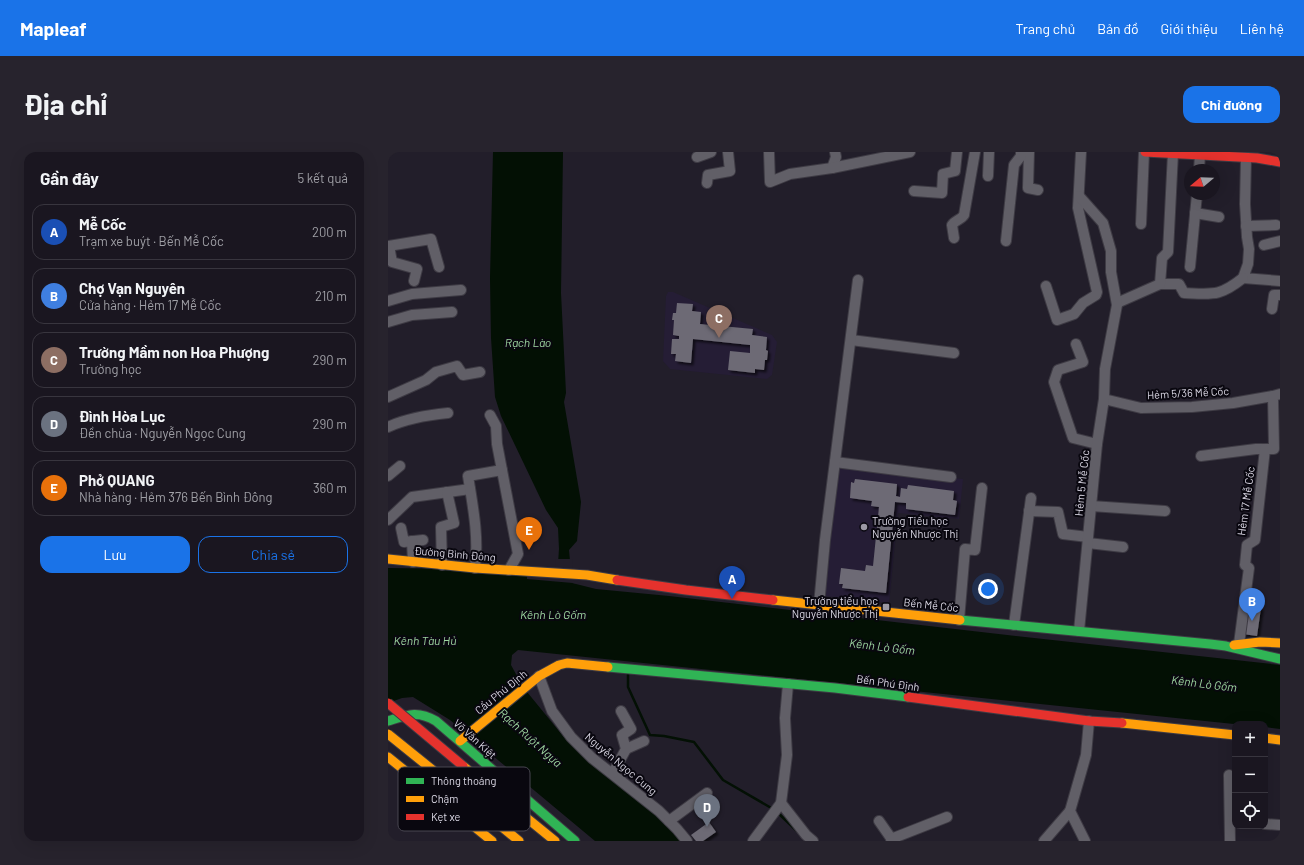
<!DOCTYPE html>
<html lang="vi">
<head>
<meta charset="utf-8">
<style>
  body { margin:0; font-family:Barlow,sans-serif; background:#27232d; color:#f1f3f6 }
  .controls { position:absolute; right:12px; bottom:12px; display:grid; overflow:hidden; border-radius:8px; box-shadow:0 4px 16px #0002 }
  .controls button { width:36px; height:36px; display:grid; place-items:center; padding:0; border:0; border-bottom:1px solid #38353e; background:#1a1620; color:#f1f3f6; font:20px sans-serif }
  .compass { position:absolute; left:796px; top:12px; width:36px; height:36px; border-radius:50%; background:#1a1620; box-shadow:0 4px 16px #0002; rotate:251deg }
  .you { position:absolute; left:600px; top:437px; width:14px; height:14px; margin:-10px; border:3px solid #fff; border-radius:50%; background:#1a73e8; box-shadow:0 0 0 6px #1a73e833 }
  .badge { display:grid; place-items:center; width:26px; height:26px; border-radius:50%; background:#1a73e8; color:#fff; font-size:13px; font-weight:700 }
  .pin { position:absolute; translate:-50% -33px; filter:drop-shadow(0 1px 2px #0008) }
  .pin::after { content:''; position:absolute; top:21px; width:14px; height:12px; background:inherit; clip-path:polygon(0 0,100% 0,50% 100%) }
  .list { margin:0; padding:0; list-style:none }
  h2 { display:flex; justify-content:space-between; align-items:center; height:52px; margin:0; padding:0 16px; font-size:17px }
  h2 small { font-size:13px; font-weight:400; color:#9f9fa5 }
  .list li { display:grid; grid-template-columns:26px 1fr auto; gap:12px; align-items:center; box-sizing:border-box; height:56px; margin:0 8px 8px; padding:0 8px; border:1px solid #38353e; border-radius:12px }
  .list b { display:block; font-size:15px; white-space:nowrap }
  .list p { margin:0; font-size:13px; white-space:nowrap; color:#9f9fa5 }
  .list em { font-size:13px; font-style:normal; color:#9f9fa5 }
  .actions { display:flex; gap:8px; padding:12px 16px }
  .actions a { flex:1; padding:9px 0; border:1px solid #1a73e8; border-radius:12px; text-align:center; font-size:14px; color:#1a73e8 }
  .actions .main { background:#1a73e8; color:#fff }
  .icon { flex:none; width:22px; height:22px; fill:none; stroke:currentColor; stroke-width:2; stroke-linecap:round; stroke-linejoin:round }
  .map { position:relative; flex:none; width:892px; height:689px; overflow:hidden; border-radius:12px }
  header { display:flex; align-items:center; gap:24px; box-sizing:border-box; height:56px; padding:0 20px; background:#1a73e8; color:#fff }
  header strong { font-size:19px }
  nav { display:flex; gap:22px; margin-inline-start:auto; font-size:14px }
  .intro { display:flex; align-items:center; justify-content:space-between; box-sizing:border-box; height:96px; padding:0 24px }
  h1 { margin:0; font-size:28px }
  .button { padding:10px 18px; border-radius:12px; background:#1a73e8; color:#fff; font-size:14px; font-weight:700 }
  main { display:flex; gap:24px; padding:0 24px }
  aside { flex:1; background:#1a1620; border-radius:12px; box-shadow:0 4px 16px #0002 }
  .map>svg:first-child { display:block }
  .built { fill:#251d35 }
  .water { fill:#031004 }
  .pier { fill:#221e2a }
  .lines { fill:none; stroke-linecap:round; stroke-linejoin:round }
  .stream { stroke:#031004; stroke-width:2.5 }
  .building { fill:#6d6a75; filter:url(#shadow) }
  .street-casing { stroke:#3e3b44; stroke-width:12 }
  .fast-casing { stroke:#3e3b44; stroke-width:11 }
  .slow-casing { stroke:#3e3b44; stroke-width:11 }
  .jam-casing { stroke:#3e3b44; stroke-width:11 }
  .street { stroke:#615f67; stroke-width:10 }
  .fast { stroke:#30b455; stroke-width:9 }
  .slow { stroke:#ff9f0a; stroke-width:9 }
  .jam { stroke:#e5322d; stroke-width:9 }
  .slow-bridge-casing { stroke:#3e3b44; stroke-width:11; stroke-linecap:butt }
  .jam-bridge-casing { stroke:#3e3b44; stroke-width:11; stroke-linecap:butt }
  .slow-bridge { stroke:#ff9f0a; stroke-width:9 }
  .jam-bridge { stroke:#e5322d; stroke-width:9 }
  .poi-dot { fill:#9b98a4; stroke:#09070f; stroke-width:1.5 }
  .labels { text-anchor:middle; stroke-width:4; stroke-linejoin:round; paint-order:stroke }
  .street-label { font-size:11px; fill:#dcd9e6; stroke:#09070f }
  .poi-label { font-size:11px; fill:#dcd9e6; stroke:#09070f; text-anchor:start }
  .water-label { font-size:12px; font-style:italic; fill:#9ed6a1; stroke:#09070f }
  .key { fill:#09070f; stroke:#484650; stroke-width:1 }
  .key-label { font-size:11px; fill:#dcd9e6 }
</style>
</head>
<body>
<header>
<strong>Mapleaf</strong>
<nav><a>Trang chủ</a><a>Bản đồ</a><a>Giới thiệu</a><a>Liên hệ</a></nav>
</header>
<div class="intro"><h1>Địa chỉ</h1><a class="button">Chỉ đường</a></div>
<main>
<aside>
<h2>Gần đây<small>5 kết quả</small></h2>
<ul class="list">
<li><span class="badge" style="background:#1a4fb4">A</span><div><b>Mễ Cốc</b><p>Trạm xe buýt · Bến Mễ Cốc</p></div><em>200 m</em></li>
<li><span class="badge" style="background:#3f7fe0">B</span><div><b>Chợ Vạn Nguyên</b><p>Cửa hàng · Hẻm 17 Mễ Cốc</p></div><em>210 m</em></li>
<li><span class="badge" style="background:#8d6e63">C</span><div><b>Trường Mầm non Hoa Phượng</b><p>Trường học</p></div><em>290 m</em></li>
<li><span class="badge" style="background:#6b7280">D</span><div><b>Đình Hòa Lục</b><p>Đền chùa · Nguyễn Ngọc Cung</p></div><em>290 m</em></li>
<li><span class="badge" style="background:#e8710a">E</span><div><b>Phở QUANG</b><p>Nhà hàng · Hẻm 376 Bến Bình Đông</p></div><em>360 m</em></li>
</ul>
<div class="actions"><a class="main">Lưu</a><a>Chia sẻ</a></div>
</aside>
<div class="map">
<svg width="892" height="689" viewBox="0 0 892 689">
  <defs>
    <filter id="shadow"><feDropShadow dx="2.5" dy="2.5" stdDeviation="1" flood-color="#0009"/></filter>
  </defs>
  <rect width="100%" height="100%" fill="#221e2a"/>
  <!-- built -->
  <g class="built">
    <polygon points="280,140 285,140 384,183 389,190 384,223 379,227 282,217 275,209 278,144"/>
    <polygon points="450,314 575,327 571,367 510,361 501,451 437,444"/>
  </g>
  <!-- water -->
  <polygon class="water" points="105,0 175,0 173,141 178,241 176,250 193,350 189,389 181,398 184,431 208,437 281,444 637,485 892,513 892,577 877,575 877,572 846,572 130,498 124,503 123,513 135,535 179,589 282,674 294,689 207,689 62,568 25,545 14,546 0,551 0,416 72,417 169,426 171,397 170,376 158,358 113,264 107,245 103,186 102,126"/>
  <!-- pier -->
  <polygon class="pier" points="168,407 184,407 186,429 196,432 139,427 139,423 167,424"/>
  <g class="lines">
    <!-- stream -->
    <g class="stream">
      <polyline points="240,521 240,535 262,583 276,584 306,590 335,628 385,657"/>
      <polyline points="389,660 410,680"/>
    </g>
  </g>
  <!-- building -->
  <g class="building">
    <polygon points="289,151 305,152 304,159 313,160 312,172 365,177 364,183 379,185 378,198 380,199 379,208 377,208 376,218 367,217 367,221 340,218 342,199 362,201 362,193 305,187 303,211 287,209 288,202 283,202 284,187 291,187 291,184 285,183 286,168 284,168 285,161 288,161"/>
    <polygon points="467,327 509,332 508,344 512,345 513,336 519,337 520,333 566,339 565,348 569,349 567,363 518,357 518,351 507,350 498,441 454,436 455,432 451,432 453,416 477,419 478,413 485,414 491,355 483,354 484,349 462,346 463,330 466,331"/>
    <polygon points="859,454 873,456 869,484 855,482"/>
    <polygon points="321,670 328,680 315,689 308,689 303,683"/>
  </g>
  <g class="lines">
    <defs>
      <g id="street">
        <polyline points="381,0 382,30 402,22 444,16 448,5 447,0"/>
        <polyline points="641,0 640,36 650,38"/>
        <polyline points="309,5 323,0"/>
        <polyline points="858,6 857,52 859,85 861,97 860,112 855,126 892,129"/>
        <polyline points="444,16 522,0"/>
        <polyline points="811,18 812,3"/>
        <polyline points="600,24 601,0"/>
        <polyline points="319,31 320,23 342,19 340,0"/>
        <polyline points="526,39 554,41 555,22 567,19 569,0"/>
        <polyline points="807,61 831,65"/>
        <polyline points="753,72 756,0"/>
        <polyline points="858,74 888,73"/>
        <path d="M566,86L564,73C567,68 573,68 576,63L587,0"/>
        <polyline points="618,89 626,13 633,4 633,0"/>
        <polyline points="876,93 892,89"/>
        <polyline points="0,94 43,87 51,115"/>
        <polyline points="1,94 4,110 29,117 26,129"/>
        <polyline points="802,115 809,42"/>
        <path d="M772,132H791L796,141C825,142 831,145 855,126"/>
        <polyline points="658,134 669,168 686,162 695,151 708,143 709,140 690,56 693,0"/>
        <polyline points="0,149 24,142 73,138"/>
        <polyline points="729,151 772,132 774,106 780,100 785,1"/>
        <polyline points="884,157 886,143 892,143"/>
        <polyline points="0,170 24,163 64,160"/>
        <polyline points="463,188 566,201"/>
        <polyline points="688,192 695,210 670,218 666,230 685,286 709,292"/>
        <polyline points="0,245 38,228 48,220 69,214 75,223 92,220"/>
        <polyline points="716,247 753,256 804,255 845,251 885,244"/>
        <polyline points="102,263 108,274 109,292 130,402 121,418"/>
        <path d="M0,275C19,266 39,263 60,261"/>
        <polyline points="813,304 868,297 877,297"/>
        <polyline points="447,310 563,325"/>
        <polyline points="0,324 12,314"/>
        <polyline points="703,354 777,359"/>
        <polyline points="641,359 670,360 675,382 700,385"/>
        <polyline points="0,368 24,345 82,337"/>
        <polyline points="13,376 16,390 35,388"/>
        <polyline points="24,389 25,410"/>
        <polyline points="700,391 735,395"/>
        <polyline points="54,413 53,375 66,371 59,340"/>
        <path d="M87,416C91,385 85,355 80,324L114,318"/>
        <polyline points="431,453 437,388 470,128"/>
        <polyline points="571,468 577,397 587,398 594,336"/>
        <polyline points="626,473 643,346"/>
        <polyline points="691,479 709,292 716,247 717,217 729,153 723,120 723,99 715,71 691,44"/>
        <polyline points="851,492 861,416 857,413 859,393 867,388 877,297 886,297 885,244 892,242"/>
        <polyline points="151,524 164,559 183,585 204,606 271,659 289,677 299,689"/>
        <polyline points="238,597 256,589"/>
        <polyline points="225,621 238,597 234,583 243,577 233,559"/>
        <polyline points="841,623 842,689"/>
        <polyline points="393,651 418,683 425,689"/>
        <polyline points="281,669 319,641"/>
        <polyline points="491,669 505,689"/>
        <polyline points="877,672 892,673"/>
        <polyline points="503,687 559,665"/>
        <polyline points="365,689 393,651 399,603 397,566 400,532"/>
        <polyline points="656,689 682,659"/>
        <polyline points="697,689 682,659 698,603 701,569"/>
      </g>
      <g id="fast">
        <polyline points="572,468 822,492 838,494 892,507"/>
        <polyline points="220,515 447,536 520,545"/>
        <path d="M0,569C19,563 29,558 48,569L187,689"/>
      </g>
      <g id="slow">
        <polyline points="0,407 87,416 199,423 229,428"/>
        <polyline points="385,448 572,468"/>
        <polyline points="846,493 872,490 892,491"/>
        <polyline points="734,571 847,583"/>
        <polyline points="877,586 892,588"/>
        <polyline points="72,589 151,524 171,513 179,511 220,515"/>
        <polyline points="0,605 104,689"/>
        <polyline points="75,614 167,689"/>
        <polyline points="62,632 131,689"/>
      </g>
      <g id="jam">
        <polyline points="757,0 869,6 892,10"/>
        <polyline points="229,428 298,438 385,448"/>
        <polyline points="520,545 701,569 734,571"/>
      </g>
    </defs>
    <!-- street casing -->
    <use href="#street" class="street-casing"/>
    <!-- fast casing -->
    <use href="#fast" class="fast-casing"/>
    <!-- slow casing -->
    <use href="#slow" class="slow-casing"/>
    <!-- jam casing -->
    <use href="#jam" class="jam-casing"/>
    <!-- street -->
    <use href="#street" class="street"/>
    <!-- fast -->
    <use href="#fast" class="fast"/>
    <!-- slow -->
    <use href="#slow" class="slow"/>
    <!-- jam -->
    <use href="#jam" class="jam"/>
    <defs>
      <polyline id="slow-bridge" points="0,582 62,632"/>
      <polyline id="jam-bridge" points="0,551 75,614"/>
    </defs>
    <!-- slow-bridge casing -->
    <use href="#slow-bridge" class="slow-bridge-casing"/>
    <!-- jam-bridge casing -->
    <use href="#jam-bridge" class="jam-bridge-casing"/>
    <!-- slow-bridge -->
    <use href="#slow-bridge" class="slow-bridge"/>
    <!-- jam-bridge -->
    <use href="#jam-bridge" class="jam-bridge"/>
  </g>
  <!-- markers -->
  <g class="poi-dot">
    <circle cx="476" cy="375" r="4"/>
    <rect x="494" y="451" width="8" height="8" rx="2"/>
  </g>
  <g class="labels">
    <!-- street labels -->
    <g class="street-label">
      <text transform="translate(800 241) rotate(-3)" y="4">Hẻm 5/36 Mễ Cốc</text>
      <text transform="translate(694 331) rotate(-84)" y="4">Hẻm 5 Mễ Cốc</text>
      <text transform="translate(858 349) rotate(-82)" y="4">Hẻm 17 Mễ Cốc</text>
      <text transform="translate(67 402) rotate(5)" y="4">Đường Bình Đông</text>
      <text transform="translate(543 453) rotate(6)" y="4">Bến Mễ Cốc</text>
      <text transform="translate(500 531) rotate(8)" y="4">Bến Phú Định</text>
      <text transform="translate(113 540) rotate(-39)" y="4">Cầu Phú Định</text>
      <text transform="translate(87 587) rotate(42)" y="4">Võ Văn Kiệt</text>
      <text transform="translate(233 612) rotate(40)" y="4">Nguyễn Ngọc Cung</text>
    </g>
    <!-- poi labels -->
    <g class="poi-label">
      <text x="484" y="373">Trường Tiểu học<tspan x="484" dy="13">Nguyễn Nhược Thị</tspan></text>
      <text x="490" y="453" text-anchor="end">Trường tiểu học<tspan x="490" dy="13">Nguyễn Nhược Thị</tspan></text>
    </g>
    <!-- water labels -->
    <g class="water-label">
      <text x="140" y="195">Rạch Lào</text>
      <text x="165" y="467">Kênh Lò Gốm</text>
      <text x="37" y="493">Kênh Tàu Hủ</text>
      <text transform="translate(494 495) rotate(7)" y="4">Kênh Lò Gốm</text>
      <text transform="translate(816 532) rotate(7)" y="4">Kênh Lò Gốm</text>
      <text transform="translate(142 586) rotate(42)" y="4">Rạch Ruột Ngựa</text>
    </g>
  </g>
  <!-- legend -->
  <rect x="10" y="615" width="132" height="64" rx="6" class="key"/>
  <rect x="18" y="626" width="18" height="6" fill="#30b455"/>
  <rect x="18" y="644" width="18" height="6" fill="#ff9f0a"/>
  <rect x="18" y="662" width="18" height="6" fill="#e5322d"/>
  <g class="key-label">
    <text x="43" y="633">Thông thoáng</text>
    <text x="43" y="651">Chậm</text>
    <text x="43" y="669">Kẹt xe</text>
  </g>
</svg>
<div class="controls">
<button>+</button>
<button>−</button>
<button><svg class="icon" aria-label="locate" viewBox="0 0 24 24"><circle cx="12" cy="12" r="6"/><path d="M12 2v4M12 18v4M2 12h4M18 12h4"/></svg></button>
</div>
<svg class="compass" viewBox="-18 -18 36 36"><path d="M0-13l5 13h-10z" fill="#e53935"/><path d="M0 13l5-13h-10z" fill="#9f9fa5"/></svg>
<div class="you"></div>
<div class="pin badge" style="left:344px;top:447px;background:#1a4fb4">A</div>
<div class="pin badge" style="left:864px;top:469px;background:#3f7fe0">B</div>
<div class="pin badge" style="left:331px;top:186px;background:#8d6e63">C</div>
<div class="pin badge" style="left:319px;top:675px;background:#6b7280">D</div>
<div class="pin badge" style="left:141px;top:398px;background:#e8710a">E</div>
</div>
</main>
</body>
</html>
